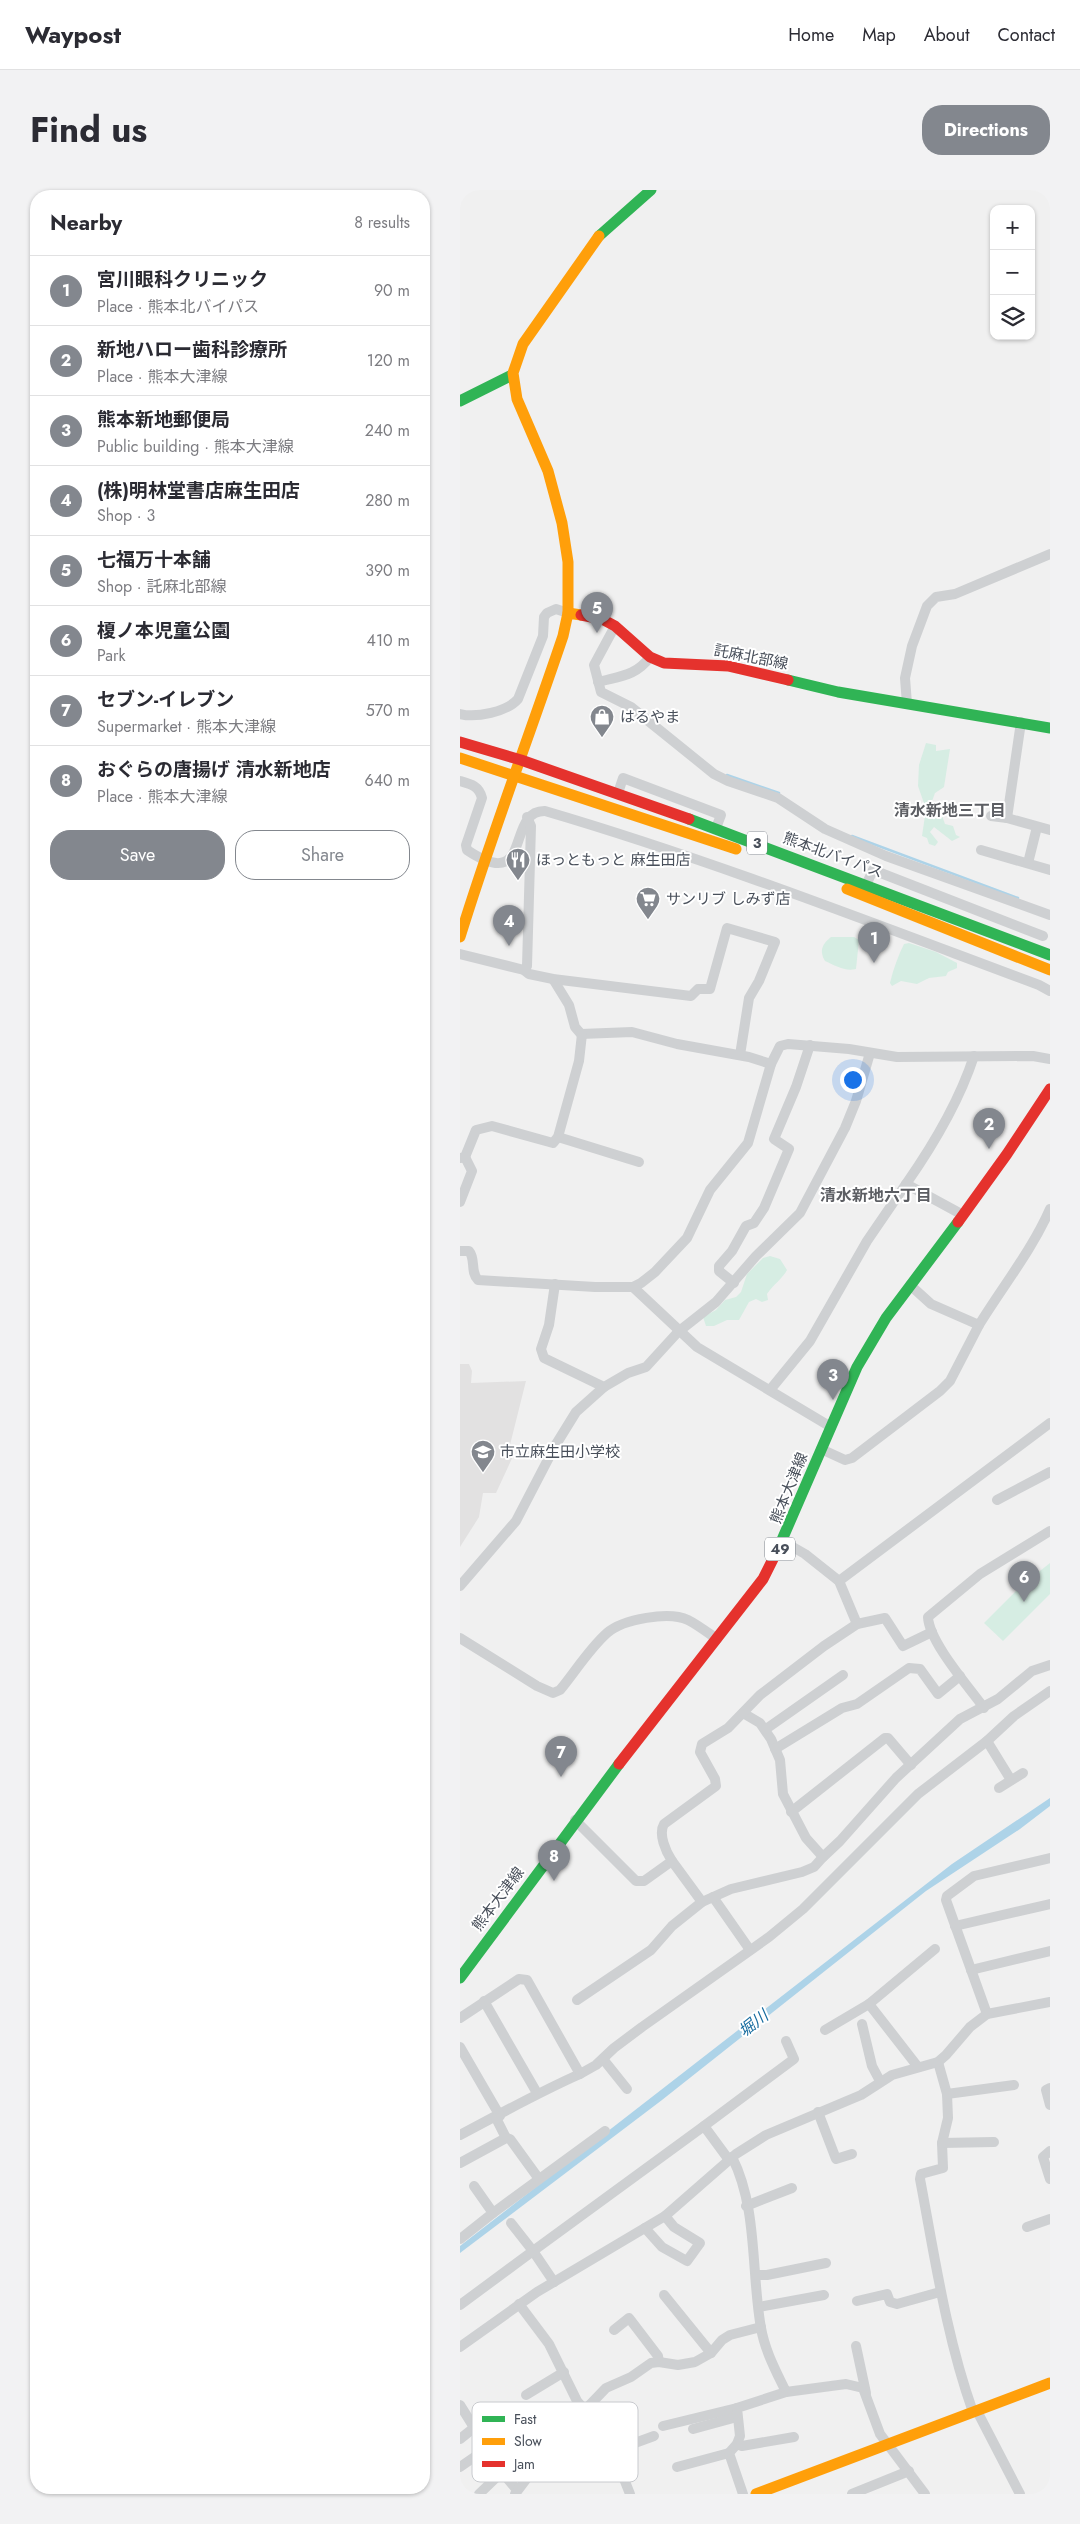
<!DOCTYPE html>
<html lang="en">
<head>
<meta charset="utf-8">
<style>
  body { margin:0; font-family:Jost,"Noto Sans JP",sans-serif; background:#f2f2f3; color:#2b2b33 }
  .controls { position:absolute; right:15px; top:15px; display:grid; overflow:hidden; border-radius:10px; box-shadow:0 1px 4px #0004 }
  .controls button { width:45px; height:45px; display:grid; place-items:center; padding:0; border:0; border-bottom:1px solid #e1e1e2; background:#fff; color:#2b2b33; font:25px sans-serif }
  .you { position:absolute; left:392px; top:889px; width:18px; height:18px; margin:-12px; border:4px solid #fff; border-radius:50%; background:#1a73e8; box-shadow:0 0 0 8px #1a73e833 }
  .badge { display:grid; place-items:center; width:32px; height:32px; border-radius:50%; background:#83878e; color:#fff; font-size:16px; font-weight:700 }
  .pin { position:absolute; translate:-50% -41px; filter:drop-shadow(0 1px 2px #0008) }
  .pin::after { content:''; position:absolute; top:26px; width:18px; height:15px; background:inherit; clip-path:polygon(0 0,100% 0,50% 100%) }
  .list { margin:0; padding:0; list-style:none }
  h2 { display:flex; justify-content:space-between; align-items:center; height:65px; margin:0; padding:0 20px; font-size:21px }
  h2 small { font-size:16px; font-weight:400; color:#7c7c81 }
  .list li { display:grid; grid-template-columns:32px 1fr auto; gap:15px; align-items:center; box-sizing:border-box; height:70px; padding:0 20px; border-top:1px solid #e1e1e2 }
  .list b { display:block; font-size:19px; white-space:nowrap }
  .list p { margin:0; font-size:16px; white-space:nowrap; color:#7c7c81 }
  .list em { font-size:16px; font-style:normal; color:#7c7c81 }
  .actions { display:flex; gap:10px; padding:15px 20px }
  .actions a { flex:1; padding:11px 0; border:1px solid #83878e; border-radius:20px; text-align:center; font-size:18px; color:#83878e }
  .actions .main { background:#83878e; color:#fff }
  .icon { flex:none; width:28px; height:28px; fill:none; stroke:currentColor; stroke-width:2; stroke-linecap:round; stroke-linejoin:round }
  .map { position:relative; flex:none; width:590px; height:2304px; overflow:hidden; border-radius:20px }
  header { display:flex; align-items:center; gap:30px; box-sizing:border-box; height:70px; padding:0 25px; background:#fff; border-bottom:1px solid #e1e1e2 }
  header strong { font-size:24px }
  nav { display:flex; gap:28px; margin-inline-start:auto; font-size:18px }
  .intro { display:flex; align-items:center; justify-content:space-between; box-sizing:border-box; height:120px; padding:0 30px }
  h1 { margin:0; font-size:35px }
  .button { padding:12px 22px; border-radius:20px; background:#83878e; color:#fff; font-size:18px; font-weight:700 }
  main { display:flex; gap:30px; padding:0 30px }
  aside { flex:1; background:#fff; border-radius:20px; box-shadow:0 1px 4px #0004 }
  .map>svg:first-child { display:block }
  .education { fill:#e2e1e1 }
  .green { fill:#d6ede3 }
  .water { fill:#add3e8 }
  .lines { fill:none; stroke-linecap:round; stroke-linejoin:round }
  .stream { stroke:#add3e8; stroke-width:2.5 }
  .street { stroke:#ced0d2; stroke-width:10 }
  .fast { stroke:#30b455; stroke-width:11 }
  .slow { stroke:#ff9f0a; stroke-width:11 }
  .jam { stroke:#e5322d; stroke-width:11 }
  .labels { text-anchor:middle; stroke-width:4; stroke-linejoin:round; paint-order:stroke }
  .shield { fill:#fff; stroke:#7f848c; stroke-width:1 }
  .shield-label { font-size:14px; font-weight:bold; fill:#484f5a }
  .street-label { font-size:15px; fill:#484f5a; stroke:#fff }
  .poi-label { font-size:15px; fill:#484f5a; stroke:#fff; text-anchor:start }
  .neighbourhood-label { font-size:16px; font-weight:bold; fill:#5c5e63; stroke:#fff }
  .water-label { font-size:16px; font-style:italic; fill:#176c9f; stroke:#fff }
  .key { fill:#fff; stroke:#c8cace; stroke-width:1 }
  .key-label { font-size:14px; fill:#484f5a }
</style>
</head>
<body>
<header>
<strong>Waypost</strong>
<nav><a>Home</a><a>Map</a><a>About</a><a>Contact</a></nav>
</header>
<div class="intro"><h1>Find us</h1><a class="button">Directions</a></div>
<main>
<aside>
<h2>Nearby<small>8 results</small></h2>
<ul class="list">
<li><span class="badge">1</span><div><b>宮川眼科クリニック</b><p>Place · 熊本北バイパス</p></div><em>90 m</em></li>
<li><span class="badge">2</span><div><b>新地ハロー歯科診療所</b><p>Place · 熊本大津線</p></div><em>120 m</em></li>
<li><span class="badge">3</span><div><b>熊本新地郵便局</b><p>Public building · 熊本大津線</p></div><em>240 m</em></li>
<li><span class="badge">4</span><div><b>(株)明林堂書店麻生田店</b><p>Shop · 3</p></div><em>280 m</em></li>
<li><span class="badge">5</span><div><b>七福万十本舗</b><p>Shop · 託麻北部線</p></div><em>390 m</em></li>
<li><span class="badge">6</span><div><b>榎ノ本児童公園</b><p>Park</p></div><em>410 m</em></li>
<li><span class="badge">7</span><div><b>セブン-イレブン</b><p>Supermarket · 熊本大津線</p></div><em>570 m</em></li>
<li><span class="badge">8</span><div><b>おぐらの唐揚げ 清水新地店</b><p>Place · 熊本大津線</p></div><em>640 m</em></li>
</ul>
<div class="actions"><a class="main">Save</a><a>Share</a></div>
</aside>
<div class="map">
<svg width="590" height="2304" viewBox="0 0 590 2304">
  <rect width="100%" height="100%" fill="#f0f0f0"/>
  <!-- education -->
  <polygon class="education" points="0,1174 9,1174 12,1181 11,1193 66,1191 49,1259 54,1264 36,1303 23,1303 19,1327 0,1357"/>
  <!-- green -->
  <g class="green">
    <polygon points="466,553 476,555 476,561 490,559 484,597 475,603 471,614 474,621 481,623 485,634 493,636 496,645 500,647 492,651 474,637 470,642 478,652 475,656 469,654 467,648 462,646 466,619 458,596 459,575"/>
    <path d="M371,747H394L399,750L396,779C385,782 374,775 365,771C359,761 362,754 371,747Z"/>
    <path d="M449,753L476,762L497,773V778L488,782L486,786L469,788L457,794L441,791L432,796L430,793C433,780 438,766 444,754Z"/>
    <path d="M310,1066L320,1069L327,1080C323,1088 313,1095 307,1104L308,1110L302,1112L296,1109L289,1112L279,1130H267L254,1136H246L243,1127L256,1120L265,1110L276,1107L281,1102L287,1084L303,1068Z"/>
    <polygon points="590,1373 590,1404 543,1451 524,1433 562,1395"/>
  </g>
  <!-- water -->
  <polygon class="water" points="590,1608 590,1616 560,1639 466,1701 202,1910 0,2063 0,2056 492,1674"/>
  <g class="lines">
    <!-- stream -->
    <g class="stream">
      <polyline points="267,585 319,603"/>
      <polyline points="392,646 558,708"/>
    </g>
    <!-- street -->
    <g class="street">
      <polyline points="155,436 134,475 141,502 171,517 254,584 268,591 318,608 365,639 426,666 590,725"/>
      <path d="M138,492C160,486 176,486 190,467"/>
      <polyline points="447,514 445,488 452,456 467,416 476,407 495,404 590,364"/>
      <path d="M0,524C16,528 47,522 58,509L83,446L84,427L87,423L96,419L108,423"/>
      <path d="M0,591C11,594 19,596 22,608L6,655L7,660C74,705 45,620 85,621C252,670 415,734 579,795L590,801"/>
      <polyline points="158,603 163,588 261,625 256,638"/>
      <polyline points="531,626 547,628 561,532"/>
      <polyline points="547,628 590,640"/>
      <polyline points="521,660 590,680"/>
      <polyline points="568,673 577,637"/>
      <polyline points="407,693 413,680 583,746"/>
      <polyline points="0,764 64,780 69,784 93,789 231,806 238,799 250,799 267,738 315,752 299,791 289,808 280,865"/>
      <polyline points="64,780 67,776 71,636 67,627"/>
      <polyline points="93,789 109,815 115,837 121,844 172,842 217,854 289,867 311,874 320,856 328,854 389,859 437,867 573,866 590,869"/>
      <polyline points="98,947 179,972"/>
      <polyline points="0,968 5,967 16,940 32,936 93,953 98,947 119,871 122,844"/>
      <polyline points="0,1012 12,981 5,967"/>
      <path d="M503,1025L446,994C474,954 499,912 514,866"/>
      <path d="M0,1061H9C16,1069 10,1082 18,1090L135,1097H173L181,1093L195,1082L227,1048L250,1000L288,953L311,874"/>
      <polyline points="274,1093 259,1081 259,1076 272,1061 286,1036 294,1033 304,1018 329,959 314,949 336,897 350,855"/>
      <polyline points="95,1094 89,1135 81,1159 84,1168 144,1197 168,1183 186,1177 218,1142 256,1112 296,1066 340,1023 385,938 396,911 410,863"/>
      <polyline points="173,1097 237,1157 371,1237"/>
      <path d="M519,1135C543,1096 572,1060 590,1019"/>
      <polyline points="310,1200 350,1151 407,1051 446,994"/>
      <polyline points="361,1259 385,1270 392,1268 480,1201 490,1191 519,1135 471,1114 450,1095"/>
      <polyline points="537,1310 590,1282"/>
      <polyline points="324,1352 345,1364 379,1391 397,1434"/>
      <polyline points="379,1391 590,1233"/>
      <polyline points="0,1396 56,1331 95,1256 116,1222 144,1197"/>
      <path d="M0,1448L77,1496L93,1503L100,1500C115,1482 129,1459 147,1443C163,1429 209,1421 228,1430C238,1435 248,1443 257,1449"/>
      <path d="M524,1518C509,1497 469,1452 468,1427L520,1384L590,1341"/>
      <polyline points="283,1523 300,1533 311,1549 320,1570 323,1604 346,1648 363,1667 380,1651 436,1588 500,1529 538,1509 572,1481 590,1475"/>
      <polyline points="306,1539 383,1485"/>
      <polyline points="527,1551 551,1590"/>
      <polyline points="315,1559 382,1518 397,1514 449,1478 460,1479 478,1504 500,1486"/>
      <polyline points="539,1598 563,1583"/>
      <polyline points="331,1622 425,1548 428,1548 451,1575"/>
      <path d="M115,1630L176,1691H184L212,1671C206,1662 198,1644 204,1634L256,1596L255,1589L240,1562L242,1554L268,1538L300,1505L364,1456L397,1434L425,1428L443,1456L472,1442"/>
      <polyline points="212,1671 242,1712"/>
      <polyline points="253,1707 290,1760"/>
      <polyline points="495,1736 590,1714"/>
      <polyline points="511,1780 590,1761"/>
      <polyline points="117,1810 191,1760 212,1736 242,1712 271,1699 342,1682 354,1677 363,1667"/>
      <polyline points="24,1811 77,1903"/>
      <polyline points="409,1814 458,1877"/>
      <polyline points="527,1824 486,1710 487,1706 514,1686 590,1668"/>
      <path d="M0,1828L59,1789L67,1790L120,1884C79,1902 40,1924 0,1945"/>
      <polyline points="402,1834 412,1876 420,1891"/>
      <polyline points="365,1840 409,1814 475,1759"/>
      <polyline points="0,1857 40,1926"/>
      <polyline points="143,1869 167,1899"/>
      <path d="M478,1872L487,1904L488,1928L482,1953L483,1978L461,1984L460,1989C475,2068 486,2146 513,2222"/>
      <polyline points="120,1884 136,1875 154,1858 182,1837 309,1747 343,1719 458,1604 527,1551 554,1526 590,1501"/>
      <polyline points="590,1898 586,1900 590,1915"/>
      <polyline points="487,1904 554,1895"/>
      <polyline points="358,1922 376,1969 392,1964"/>
      <polyline points="36,1928 46,1948"/>
      <polyline points="482,1953 534,1952"/>
      <polyline points="590,1961 583,1967 590,1989"/>
      <path d="M272,1967C298,2018 291,2083 301,2138C305,2161 316,2181 326,2202L386,2194L403,2198L420,2244L465,2304"/>
      <polyline points="269,1970 244,1936 334,1869 326,1851"/>
      <polyline points="0,1973 46,1948 50,1949 79,1989"/>
      <polyline points="286,2016 332,1998"/>
      <polyline points="33,2023 145,1941"/>
      <polyline points="567,2037 590,2029"/>
      <polyline points="185,2038 202,2057 227,2071 240,2053 214,2037 205,2026"/>
      <polyline points="0,2049 33,2023 14,1996"/>
      <polyline points="296,2085 307,2085 366,2073"/>
      <polyline points="94,2092 73,2061 244,1936"/>
      <polyline points="204,2105 251,2163"/>
      <polyline points="397,2111 427,2104 430,2112 437,2114 480,2102"/>
      <polyline points="59,2114 89,2154 117,2211 126,2221"/>
      <polyline points="0,2115 73,2061 51,2033"/>
      <polyline points="299,2117 364,2105"/>
      <polyline points="154,2140 169,2128 198,2166 199,2172"/>
      <polyline points="396,2156 406,2203"/>
      <polyline points="0,2157 77,2102 205,2026 276,1964 306,1945 401,1905 432,1885 478,1872 486,1865 510,1837 527,1824 590,1812"/>
      <polyline points="66,2205 104,2182"/>
      <polyline points="133,2213 153,2261 194,2246"/>
      <polyline points="0,2215 42,2282"/>
      <polyline points="517,2221 560,2304"/>
      <polyline points="203,2236 277,2218"/>
      <polyline points="233,2239 277,2227"/>
      <polyline points="0,2249 15,2237"/>
      <polyline points="277,2254 282,2256 334,2247"/>
      <polyline points="153,2261 170,2304"/>
      <polyline points="0,2277 26,2259"/>
      <polyline points="217,2277 269,2263"/>
      <polyline points="19,2304 42,2282 57,2300"/>
      <polyline points="55,2304 95,2251 146,2198 171,2187 191,2173 199,2172 218,2175 235,2172 251,2163 262,2150 270,2145 301,2137"/>
      <polyline points="283,2304 269,2263 277,2254 280,2246 277,2218 326,2202"/>
      <polyline points="392,2304 449,2281"/>
    </g>
    <!-- fast -->
    <g class="fast">
      <polyline points="139,46 191,0"/>
      <polyline points="0,211 52,185"/>
      <polyline points="328,490 378,502 590,538"/>
      <polyline points="229,629 590,765"/>
      <polyline points="318,1359 397,1177 426,1128 498,1032"/>
      <polyline points="0,1788 159,1574"/>
    </g>
    <!-- slow -->
    <g class="slow">
      <polyline points="108,423 108,372 102,333 88,281 57,209 53,183 63,154 139,46"/>
      <polyline points="0,568 276,659"/>
      <polyline points="387,699 590,780"/>
      <path d="M0,747C31,646 69,547 103,446L108,423L121,425"/>
      <polyline points="296,2304 590,2193"/>
    </g>
    <!-- jam -->
    <g class="jam">
      <polyline points="121,425 142,429 155,436 190,467 204,473 268,476 328,490"/>
      <polyline points="0,552 61,570 229,629"/>
      <polyline points="498,1032 547,964 590,899"/>
      <polyline points="159,1574 303,1389 318,1359"/>
    </g>
  </g>
  <!-- icons -->
  <defs>
    <symbol id="shop-pin" viewBox="-11 -11 22 30"><path d="M0 17L-7.5 6A9.5 9.5 0 1 1 7.5 6Z" fill="#83878e" stroke="#fff"/><path d="M-5-2.5h2.3a2.7 3.5 0 0 1 5.4 0H5L5.5 6h-11ZM-1.5-2.5h3a1.5 2.3 0 0 0-3 0Z" fill="#fff"/></symbol>
    <symbol id="restaurant-pin" viewBox="-11 -11 22 30"><path d="M0 17L-7.5 6A9.5 9.5 0 1 1 7.5 6Z" fill="#83878e" stroke="#fff"/><path d="M-5-6h1v4h1v-4h1v4h1v-4h1v5L-1.5 .5V6h-2V.5L-5-1ZM5-6V6H3V1.5H1.5Q1.5-4 5-6Z" fill="#fff"/></symbol>
    <symbol id="supermarket-pin" viewBox="-11 -11 22 30"><path d="M0 17L-7.5 6A9.5 9.5 0 1 1 7.5 6Z" fill="#83878e" stroke="#fff"/><path d="M-6-5.5h2.5l.6 2H6L4.5 2H-2.5L-4.4-4H-6ZM-1.5 3.2a1.3 1.3 0 1 0 .1 0ZM3 3.2a1.3 1.3 0 1 0 .1 0Z" fill="#fff"/></symbol>
    <symbol id="school-pin" viewBox="-11 -11 22 30"><path d="M0 17L-7.5 6A9.5 9.5 0 1 1 7.5 6Z" fill="#83878e" stroke="#fff"/><path d="M0-5L7-2L0 1L-7-2ZM-4 1L0 2.5L4 1V4Q0 6-4 4Z" fill="#fff"/></symbol>
  </defs>
  <g fill-rule="evenodd">
    <use href="#shop-pin" x="128" y="513" width="28" height="38"/>
    <use href="#restaurant-pin" x="44" y="656" width="28" height="38"/>
    <use href="#supermarket-pin" x="174" y="695" width="28" height="38"/>
    <use href="#school-pin" x="9" y="1248" width="28" height="38"/>
  </g>
  <g class="labels">
    <!-- shield labels -->
    <g class="shield">
      <rect x="287" y="641.5" width="20" height="23" rx="4"/>
      <rect x="305" y="1347.5" width="30" height="23" rx="4"/>
    </g>
    <g class="shield-label">
      <text x="297" y="658">3</text>
      <text x="320" y="1364">49</text>
    </g>
    <!-- street labels -->
    <g class="street-label">
      <text transform="translate(291 467) rotate(11)" y="5">託麻北部線</text>
      <text transform="translate(373 665) rotate(20)" y="5">熊本北バイパス</text>
      <text transform="translate(329 1298) rotate(-68)" y="5">熊本大津線</text>
      <text transform="translate(38 1709) rotate(-53)" y="5">熊本大津線</text>
    </g>
    <!-- poi labels -->
    <g class="poi-label">
      <text x="160" y="532">はるやま</text>
      <text x="76" y="675">ほっともっと 麻生田店</text>
      <text x="206" y="714">サンリブ しみず店</text>
      <text x="40" y="1267">市立麻生田小学校</text>
    </g>
    <!-- neighbourhood labels -->
    <g class="neighbourhood-label">
      <text x="490" y="626">清水新地三丁目</text>
      <text x="416" y="1011">清水新地六丁目</text>
    </g>
    <!-- water labels -->
    <g class="water-label">
      <text transform="translate(293 1833) rotate(-38)" y="6">堀川</text>
    </g>
  </g>
  <!-- legend -->
  <rect x="12" y="2212" width="166" height="80" rx="8" class="key"/>
  <rect x="22" y="2226" width="23" height="6" fill="#30b455"/>
  <rect x="22" y="2248" width="23" height="7" fill="#ff9f0a"/>
  <rect x="22" y="2271" width="23" height="6" fill="#e5322d"/>
  <g class="key-label">
    <text x="54" y="2234">Fast</text>
    <text x="54" y="2256">Slow</text>
    <text x="54" y="2279">Jam</text>
  </g>
</svg>
<div class="controls">
<button>+</button>
<button>−</button>
<button><svg class="icon" aria-label="layers" viewBox="0 0 24 24"><path d="M12 4l9 5-9 5-9-5zM3 14l9 5 9-5"/></svg></button>
</div>
<div class="you"></div>
<div class="pin badge" style="left:414px;top:773px">1</div>
<div class="pin badge" style="left:529px;top:959px">2</div>
<div class="pin badge" style="left:373px;top:1210px">3</div>
<div class="pin badge" style="left:49px;top:756px">4</div>
<div class="pin badge" style="left:137px;top:443px">5</div>
<div class="pin badge" style="left:564px;top:1412px">6</div>
<div class="pin badge" style="left:101px;top:1587px">7</div>
<div class="pin badge" style="left:94px;top:1691px">8</div>
</div>
</main>
</body>
</html>
